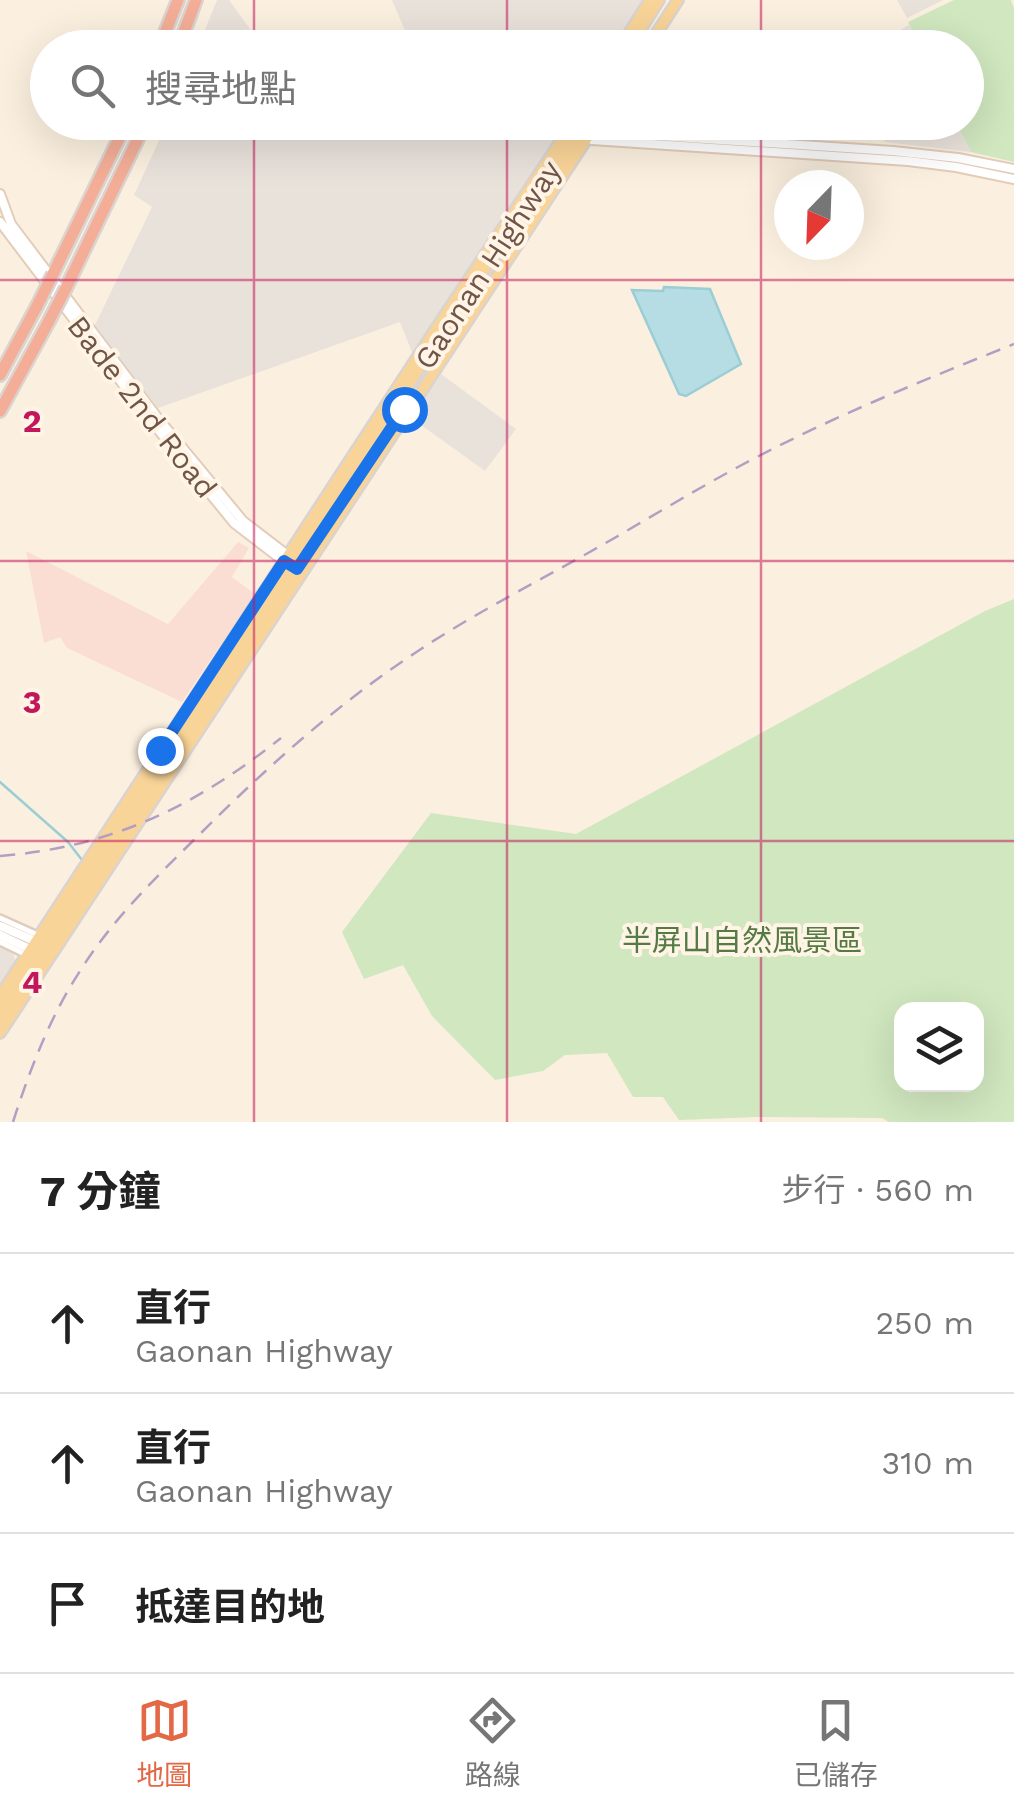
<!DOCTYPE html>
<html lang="zh-TW">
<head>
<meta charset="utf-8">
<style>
  body { margin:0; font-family:"Work Sans","Noto Sans TC",sans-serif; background:#f2f2f2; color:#222 }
  .controls { position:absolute; right:30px; bottom:30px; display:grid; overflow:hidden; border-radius:20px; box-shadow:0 10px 40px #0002 }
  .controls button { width:90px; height:90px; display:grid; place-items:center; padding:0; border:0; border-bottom:2px solid #e0e0e0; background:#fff; color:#222; font:50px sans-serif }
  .compass { position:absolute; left:774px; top:170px; width:90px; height:90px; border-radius:50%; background:#fff; box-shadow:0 10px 40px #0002; rotate:203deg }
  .stop { position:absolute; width:30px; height:30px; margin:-22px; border:8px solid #1a73e8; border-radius:50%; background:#fff }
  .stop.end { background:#1a73e8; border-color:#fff; box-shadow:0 2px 10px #0008 }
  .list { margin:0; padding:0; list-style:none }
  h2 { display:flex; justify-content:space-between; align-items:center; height:130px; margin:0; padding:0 40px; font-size:42px }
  h2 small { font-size:32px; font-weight:400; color:#767676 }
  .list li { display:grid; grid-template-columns:65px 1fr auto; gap:30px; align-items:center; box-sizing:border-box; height:140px; padding:0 40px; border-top:2px solid #e0e0e0 }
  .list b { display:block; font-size:38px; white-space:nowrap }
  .list p { margin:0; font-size:32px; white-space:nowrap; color:#767676 }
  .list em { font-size:32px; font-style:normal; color:#767676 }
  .icon { flex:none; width:55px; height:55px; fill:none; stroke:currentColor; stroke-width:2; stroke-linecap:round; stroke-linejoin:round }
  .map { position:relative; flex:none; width:1014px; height:1122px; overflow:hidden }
  .search { position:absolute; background:#fff; box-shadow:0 10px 40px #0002; left:30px; right:30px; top:30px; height:110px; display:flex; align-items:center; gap:25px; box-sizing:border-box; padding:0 35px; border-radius:55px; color:#767676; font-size:38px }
  .sheet { height:550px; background:#fff }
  nav { display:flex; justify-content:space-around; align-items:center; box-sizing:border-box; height:140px; border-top:2px solid #e0e0e0; background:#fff; font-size:28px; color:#767676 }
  nav a { display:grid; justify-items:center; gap:5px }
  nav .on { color:#e36846 }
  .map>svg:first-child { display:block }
  .commercial { fill:#fbded3 }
  .industrial { fill:#e9e2db }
  .green { fill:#d0e7bf; fill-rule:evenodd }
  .water { fill:#b5dde3; stroke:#9bcdd5; stroke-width:2.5 }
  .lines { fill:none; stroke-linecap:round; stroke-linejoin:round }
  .stream { stroke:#9bcdd5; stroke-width:2.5 }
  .street-casing { stroke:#dfccbc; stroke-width:10 }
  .secondary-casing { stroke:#e3cdba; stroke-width:12 }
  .primary-casing { stroke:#dad3cf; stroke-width:14 }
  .highway-casing { stroke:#dad3cf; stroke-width:16 }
  .street { stroke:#fff; stroke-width:5 }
  .secondary { stroke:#fff; stroke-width:8 }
  .primary { stroke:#f9d498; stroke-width:9 }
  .highway { stroke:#f4ae97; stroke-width:11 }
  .rail { stroke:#b29fc3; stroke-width:2.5; stroke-dasharray:15 10; stroke-linecap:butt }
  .highway-bridge-casing { stroke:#dad3cf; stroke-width:16; stroke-linecap:butt }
  .highway-bridge { stroke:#f4ae97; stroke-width:11 }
  .route { stroke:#1a73e8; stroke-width:12 }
  .grid { fill:none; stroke:#c2185b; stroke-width:2.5; stroke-opacity:0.55 }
  .labels { text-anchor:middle; stroke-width:8; stroke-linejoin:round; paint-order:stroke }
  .street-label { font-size:30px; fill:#705648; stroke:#fff4e5 }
  .park-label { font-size:30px; fill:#547b43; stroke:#fff4e5 }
  .grid-label { font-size:32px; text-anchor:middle; font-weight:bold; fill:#c2185b; stroke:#fff4e5; stroke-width:8; stroke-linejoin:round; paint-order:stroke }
</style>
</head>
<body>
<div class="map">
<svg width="1014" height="1122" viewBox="0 0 1014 1122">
  <rect width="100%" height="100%" fill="#fbf0df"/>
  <!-- commercial -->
  <polygon class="commercial" points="238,542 249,548 232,577 255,594 182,702 67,648 60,637 44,643 26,551 168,624"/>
  <!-- industrial -->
  <g class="industrial">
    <polygon points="217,0 229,0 263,47 198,47"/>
    <polygon points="392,0 643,0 614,47 376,47 406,33"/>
    <polygon points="897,0 943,0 907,18"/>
    <polygon points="909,25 920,47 867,48"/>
    <polygon points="167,123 565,123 413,355 400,322 158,408 94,327 152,207 134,195"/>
    <polygon points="636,123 714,123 718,131 638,125"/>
    <polygon points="875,123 956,123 971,152 885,142"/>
    <polygon points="441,374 516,429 485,471 410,417"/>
    <polygon points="0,947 13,954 17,965 0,991"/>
  </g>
  <!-- green -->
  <g class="green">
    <polygon points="954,0 1011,0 1014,8 1014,162 971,152 956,123 966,122 966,48 920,47 908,22"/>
    <path d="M1014,599V1122H889L882,1118L757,1117L679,1120L663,1097H633L607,1053L565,1055L543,1071L495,1080L432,1016L403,965L364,979L342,932L431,813L576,834L985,611ZM902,1009H976V1084H902Z"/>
  </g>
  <!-- water -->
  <polygon class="water" points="664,287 710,289 741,364 686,396 679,394 632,290 663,291"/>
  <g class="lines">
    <!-- stream -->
    <polyline class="stream" points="0,782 68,842 82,860"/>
    <defs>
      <g id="street">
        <polyline points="0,918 40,936"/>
        <polyline points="0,942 29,956"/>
      </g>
      <g id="secondary">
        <polyline points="582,122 597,132 893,151 958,158 1014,169"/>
        <polyline points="574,123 576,130 592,140 908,161 956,167 1014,179"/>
        <polyline points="0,194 11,224 157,417 243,521 290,557"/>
        <polyline points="0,222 147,416 234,523 286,563"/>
        <polyline points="0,926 37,942"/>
        <polyline points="0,935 32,950"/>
      </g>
      <g id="primary">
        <polyline points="620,48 650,0"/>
        <polyline points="629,48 659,0"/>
        <polyline points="647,48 678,0"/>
        <polyline points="526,220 584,133"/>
        <polyline points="0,996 439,324 569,129"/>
        <polyline points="0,1009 581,122"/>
        <polyline points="0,1021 368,463"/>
        <polyline points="0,1033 598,122"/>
      </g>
      <g id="highway">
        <polyline points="159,48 178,0"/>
        <polyline points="178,48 196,0"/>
        <polyline points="53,274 127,122"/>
        <polyline points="66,288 146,122"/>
        <polyline points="0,375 37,306"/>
        <polyline points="0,411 49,321"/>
      </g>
    </defs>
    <!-- street casing -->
    <use href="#street" class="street-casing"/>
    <!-- secondary casing -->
    <use href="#secondary" class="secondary-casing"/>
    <!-- primary casing -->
    <use href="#primary" class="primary-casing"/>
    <!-- highway casing -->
    <use href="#highway" class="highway-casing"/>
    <!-- street -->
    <use href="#street" class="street"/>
    <!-- secondary -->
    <use href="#secondary" class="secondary"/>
    <!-- primary -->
    <use href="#primary" class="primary"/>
    <!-- highway -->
    <use href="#highway" class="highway"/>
    <!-- rail -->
    <g class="rail">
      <path d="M0,856C112,847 194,807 281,738"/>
      <path d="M13,1122C30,1069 50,1017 80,971C112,920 156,877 199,835C267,767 337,704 418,651C472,615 531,585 588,553C638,525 688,494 738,467C827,419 921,381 1014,344"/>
    </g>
    <defs>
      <g id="highway-bridge">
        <polyline points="37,306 53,274"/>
        <polyline points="49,321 66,288"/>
      </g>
    </defs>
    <!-- highway-bridge casing -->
    <use href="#highway-bridge" class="highway-bridge-casing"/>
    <!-- highway-bridge -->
    <use href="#highway-bridge" class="highway-bridge"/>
  </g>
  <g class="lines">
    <!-- route -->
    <polyline class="route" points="160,750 284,561 297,569 404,409"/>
  </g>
  <!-- grid -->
  <path class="grid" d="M254,0V48M507,0V48M761,0V48M254,122V1122M507,122V1122M761,122V1122M0,280H1014M0,561H1014M0,841H1014"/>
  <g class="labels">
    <!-- street labels -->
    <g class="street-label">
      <text transform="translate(488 265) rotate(-57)" y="10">Gaonan Highway</text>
      <text transform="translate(142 407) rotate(52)" y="10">Bade 2nd Road</text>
    </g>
    <!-- park labels -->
    <g class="park-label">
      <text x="742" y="951">半屏山自然風景區</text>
    </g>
  </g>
  <g class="grid-label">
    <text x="32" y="432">2</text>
    <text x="32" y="713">3</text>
    <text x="32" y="993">4</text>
  </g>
</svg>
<div class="controls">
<button><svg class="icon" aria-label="layers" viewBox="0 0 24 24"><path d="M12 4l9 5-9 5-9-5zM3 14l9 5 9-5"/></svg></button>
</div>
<svg class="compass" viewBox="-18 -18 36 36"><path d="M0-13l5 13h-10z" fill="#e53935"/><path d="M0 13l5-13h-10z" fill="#767676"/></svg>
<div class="stop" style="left:404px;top:409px"></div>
<div class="stop end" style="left:160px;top:750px"></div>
<div class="search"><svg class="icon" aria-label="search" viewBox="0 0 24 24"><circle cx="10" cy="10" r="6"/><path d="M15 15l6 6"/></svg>搜尋地點</div>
</div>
<section class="sheet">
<h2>7 分鐘<small>步行 · 560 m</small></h2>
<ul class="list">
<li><svg class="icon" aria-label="ahead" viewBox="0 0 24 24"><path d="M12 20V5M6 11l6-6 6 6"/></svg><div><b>直行</b><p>Gaonan Highway</p></div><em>250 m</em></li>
<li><svg class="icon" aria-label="ahead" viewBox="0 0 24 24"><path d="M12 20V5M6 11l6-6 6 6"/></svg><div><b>直行</b><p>Gaonan Highway</p></div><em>310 m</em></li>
<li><svg class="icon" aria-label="arrive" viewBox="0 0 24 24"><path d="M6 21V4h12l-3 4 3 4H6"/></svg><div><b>抵達目的地</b></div></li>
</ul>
</section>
<nav>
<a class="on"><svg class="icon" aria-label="map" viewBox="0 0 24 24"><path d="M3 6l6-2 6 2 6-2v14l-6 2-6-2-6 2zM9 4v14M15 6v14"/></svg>地圖</a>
<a><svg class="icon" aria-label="directions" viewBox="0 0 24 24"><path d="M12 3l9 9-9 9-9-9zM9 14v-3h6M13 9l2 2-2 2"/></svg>路線</a>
<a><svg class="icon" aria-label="saved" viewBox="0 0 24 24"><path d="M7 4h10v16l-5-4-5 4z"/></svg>已儲存</a>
</nav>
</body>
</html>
